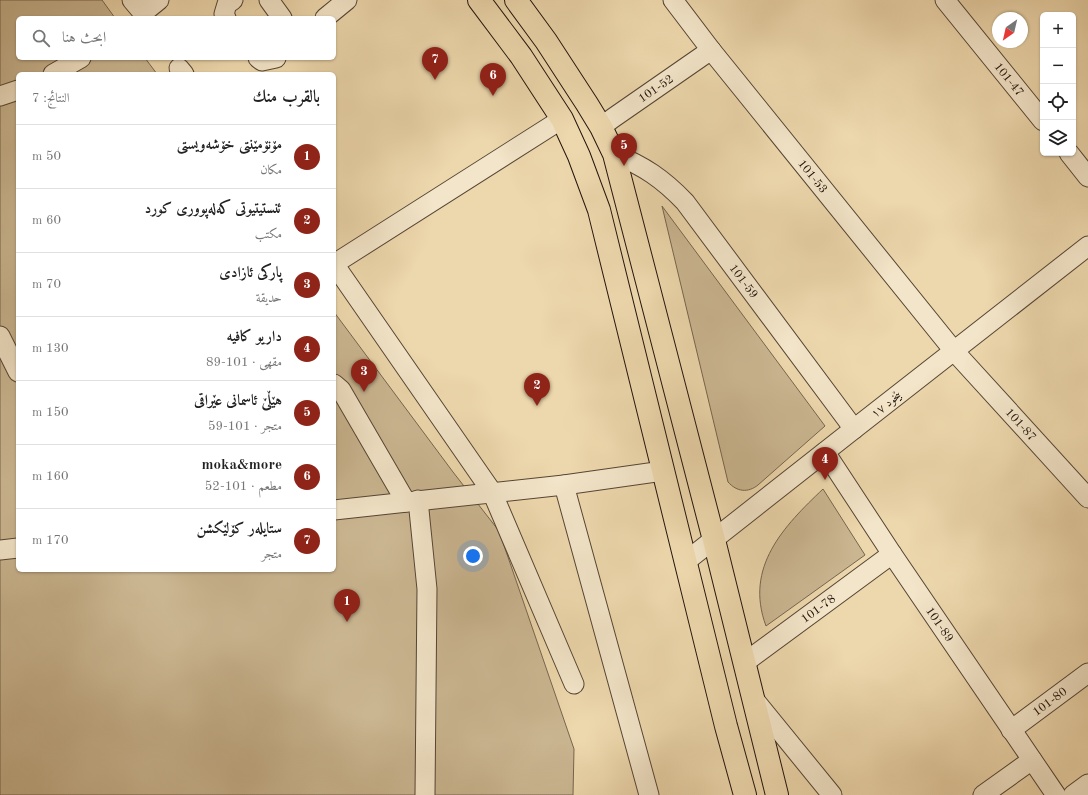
<!DOCTYPE html>
<html lang="ar">
<head>
<meta charset="utf-8">
<style>
  body { margin:0; font-family:"Old Standard TT",Amiri,serif; background:#f2f2f2; color:#222; direction:rtl }
  .controls { position:absolute; right:12px; top:12px; display:grid; overflow:hidden; border-radius:6px; box-shadow:0 1px 3px #0004 }
  .controls button { width:36px; height:36px; display:grid; place-items:center; padding:0; border:0; border-bottom:1px solid #e0e0e0; background:#fff; color:#222; font:20px sans-serif }
  .compass { position:absolute; left:992px; top:12px; width:36px; height:36px; border-radius:50%; background:#fff; box-shadow:0 1px 3px #0004; rotate:214deg }
  .you { position:absolute; left:473px; top:556px; width:14px; height:14px; margin:-10px; border:3px solid #fff; border-radius:50%; background:#1a73e8; box-shadow:0 0 0 6px #1a73e833 }
  .badge { display:grid; place-items:center; width:26px; height:26px; border-radius:50%; background:#8f2418; color:#fff; font-size:13px; font-weight:700 }
  .pin { position:absolute; translate:-50% -33px; filter:drop-shadow(0 1px 2px #0008) }
  .pin::after { content:''; position:absolute; top:21px; width:14px; height:12px; background:inherit; clip-path:polygon(0 0,100% 0,50% 100%) }
  .list { margin:0; padding:0; list-style:none }
  h2 { display:flex; justify-content:space-between; align-items:center; height:52px; margin:0; padding:0 16px; font-size:17px }
  h2 small { font-size:13px; font-weight:400; color:#767676 }
  .list li { display:grid; grid-template-columns:26px 1fr auto; gap:12px; align-items:center; box-sizing:border-box; height:64px; padding:0 16px; border-top:1px solid #e0e0e0 }
  .list b { display:block; font-size:15px; white-space:nowrap }
  .list p { margin:0; font-size:13px; white-space:nowrap; color:#767676 }
  .list em { font-size:13px; font-style:normal; color:#767676 }
  .icon { flex:none; width:22px; height:22px; fill:none; stroke:currentColor; stroke-width:2; stroke-linecap:round; stroke-linejoin:round }
  .map { position:relative; flex:none; width:1088px; height:795px; overflow:hidden; direction:ltr }
  .search { position:absolute; background:#fff; box-shadow:0 1px 3px #0004; left:16px; top:16px; width:320px; height:44px; display:flex; align-items:center; gap:10px; box-sizing:border-box; padding:0 14px; border-radius:6px; color:#767676; font-size:15px }
  .panel { position:absolute; background:#fff; box-shadow:0 1px 3px #0004; left:16px; top:72px; width:320px; height:500px; border-radius:6px; direction:rtl }
  .map>svg:first-child { display:block }
  .green { fill:#cab691; stroke:#76654f }
  .lines { fill:none; stroke-linecap:round; stroke-linejoin:round }
  .minor-casing { stroke:#554535; stroke-width:21 }
  .major-casing { stroke:#22140d; stroke-width:24 }
  .minor { stroke:#f3e5c9; stroke-width:19 }
  .major { stroke:#edd7ac; stroke-width:22 }
  .labels { text-anchor:middle; stroke-width:3; stroke-linejoin:round; paint-order:stroke }
  .street-label { font-size:12px; fill:#22140d; stroke:#f3e5c9 }
</style>
</head>
<body>
<div class="map">
<svg width="1088" height="795" viewBox="0 0 1088 795">
  <rect width="100%" height="100%" fill="#edd7ac"/>
  <filter id="stains"><feTurbulence type="fractalNoise" baseFrequency=".005" numOctaves="4"/><feColorMatrix values="0 0 0 0 .2 0 0 0 0 .09 0 0 0 0 .02 0 0 0 .5 -.17"/></filter>
  <radialGradient id="worn" r=".72"><stop offset=".6" stop-color="#630" stop-opacity="0"/><stop offset="1" stop-color="#630" stop-opacity=".3"/></radialGradient>
  <!-- green -->
  <g class="green">
    <polygon points="0,0 102,0 115,18 18,18 18,58 145,58 157,74 18,74 18,570 334,570 334,312 453,472 499,531 574,749 573,795 0,795"/>
    <path d="M662,206L825,426L758,485C748,493 737,492 728,482Z"/>
    <path d="M823,489L865,555L766,626C744,567 784,526 823,489Z"/>
  </g>
  <g class="lines">
    <defs>
      <g id="minor">
        <polyline points="132,0 143,13 159,0"/>
        <polyline points="269,0 282,18"/>
        <path id="s1" d="M673,0L711,50L954,351L1088,498"/>
        <path id="s2" d="M945,0L1043,121"/>
        <polyline points="226,18 224,14 227,4 233,0"/>
        <polyline points="325,18 347,0"/>
        <polyline points="258,58 262,61 276,58"/>
        <polyline points="179,68 184,74"/>
        <polyline points="53,74 81,58"/>
        <polyline points="0,96 18,90"/>
        <path id="s3" d="M601,127L613,118L711,50"/>
        <polyline points="1069,153 1088,177"/>
        <path id="s4" d="M614,154C644,166 663,179 685,202L854,429"/>
        <polyline points="334,264 492,492 574,684"/>
        <polyline points="334,264 562,119"/>
        <polyline points="0,336 18,372"/>
        <polyline points="334,384 341,390 406,502"/>
        <path id="s5" d="M825,452L892,554L1056,795"/>
        <polyline points="564,485 649,795"/>
        <polyline points="418,500 427,589 425,795"/>
        <polyline points="334,510 564,485 663,471"/>
        <polyline points="0,550 18,548"/>
        <polyline points="685,562 854,429 1088,246"/>
        <path id="s6" d="M744,663L892,554"/>
        <polyline points="753,698 832,795"/>
        <path id="s7" d="M1011,730L1088,673"/>
        <polyline points="983,795 1032,760"/>
        <polyline points="1073,795 1088,784"/>
      </g>
      <g id="major">
        <polyline points="479,0 521,56 562,119 579,156 599,210 726,726 745,795"/>
        <polyline points="516,0 546,41 587,104 601,127 614,154 714,540 777,795"/>
      </g>
    </defs>
    <!-- minor casing -->
    <use href="#minor" class="minor-casing"/>
    <!-- major casing -->
    <use href="#major" class="major-casing"/>
    <!-- minor -->
    <use href="#minor" class="minor"/>
    <!-- major -->
    <use href="#major" class="major"/>
  </g>
  <g class="labels">
    <!-- street labels -->
    <g class="street-label">
      <text dy="4" stroke="none"><textPath href="#s2" startOffset="102">101-47</textPath></text>
      <text dy="4" stroke="none"><textPath href="#s3" startOffset="67">101-52</textPath></text>
      <text dy="4" stroke="none"><textPath href="#s1" startOffset="225">101-53</textPath></text>
      <text dy="4" stroke="none"><textPath href="#s4" startOffset="185">101-59</textPath></text>
      <text transform="translate(886 404) rotate(-38)" y="4">بێخود ١٧</text>
      <text dy="4" stroke="none"><textPath href="#s1" startOffset="549">101-87</textPath></text>
      <text dy="4" stroke="none"><textPath href="#s6" startOffset="92">101-78</textPath></text>
      <text dy="4" stroke="none"><textPath href="#s5" startOffset="207">101-89</textPath></text>
      <text dy="4" stroke="none"><textPath href="#s7" startOffset="48">101-80</textPath></text>
    </g>
  </g>
  <rect width="100%" height="100%" filter="url(#stains)"/>
  <rect width="100%" height="100%" fill="url(#worn)"/>
</svg>
<div class="controls">
<button>+</button>
<button>−</button>
<button><svg class="icon" aria-label="locate" viewBox="0 0 24 24"><circle cx="12" cy="12" r="6"/><path d="M12 2v4M12 18v4M2 12h4M18 12h4"/></svg></button>
<button><svg class="icon" aria-label="layers" viewBox="0 0 24 24"><path d="M12 4l9 5-9 5-9-5zM3 14l9 5 9-5"/></svg></button>
</div>
<svg class="compass" viewBox="-18 -18 36 36"><path d="M0-13l5 13h-10z" fill="#e53935"/><path d="M0 13l5-13h-10z" fill="#767676"/></svg>
<div class="you"></div>
<div class="pin badge" style="left:347px;top:622px">1</div>
<div class="pin badge" style="left:537px;top:406px">2</div>
<div class="pin badge" style="left:364px;top:392px">3</div>
<div class="pin badge" style="left:825px;top:480px">4</div>
<div class="pin badge" style="left:624px;top:166px">5</div>
<div class="pin badge" style="left:493px;top:96px">6</div>
<div class="pin badge" style="left:435px;top:80px">7</div>
<div class="search"><svg class="icon" aria-label="search" viewBox="0 0 24 24"><circle cx="10" cy="10" r="6"/><path d="M15 15l6 6"/></svg>ابحث هنا</div>
<section class="panel">
<h2>بالقرب منك<small>النتائج: 7</small></h2>
<ul class="list">
<li><span class="badge">1</span><div><b>مۆنۆمێنتی خۆشەویستی</b><p>مكان</p></div><em>50 m</em></li>
<li><span class="badge">2</span><div><b>ئنستیتیوتی کەلەپووری کورد</b><p>مكتب</p></div><em>60 m</em></li>
<li><span class="badge">3</span><div><b>پارکی ئازادی</b><p>حديقة</p></div><em>70 m</em></li>
<li><span class="badge">4</span><div><b>داریو کافیە</b><p>مقهى · 101-89</p></div><em>130 m</em></li>
<li><span class="badge">5</span><div><b>هێڵێ ئاسمانی عێراقی</b><p>متجر · 101-59</p></div><em>150 m</em></li>
<li><span class="badge">6</span><div><b>moka&amp;more</b><p>مطعم · 101-52</p></div><em>160 m</em></li>
<li><span class="badge">7</span><div><b>ستایلەر کۆلێکشن</b><p>متجر</p></div><em>170 m</em></li>
</ul>
</section>
</div>
</body>
</html>
